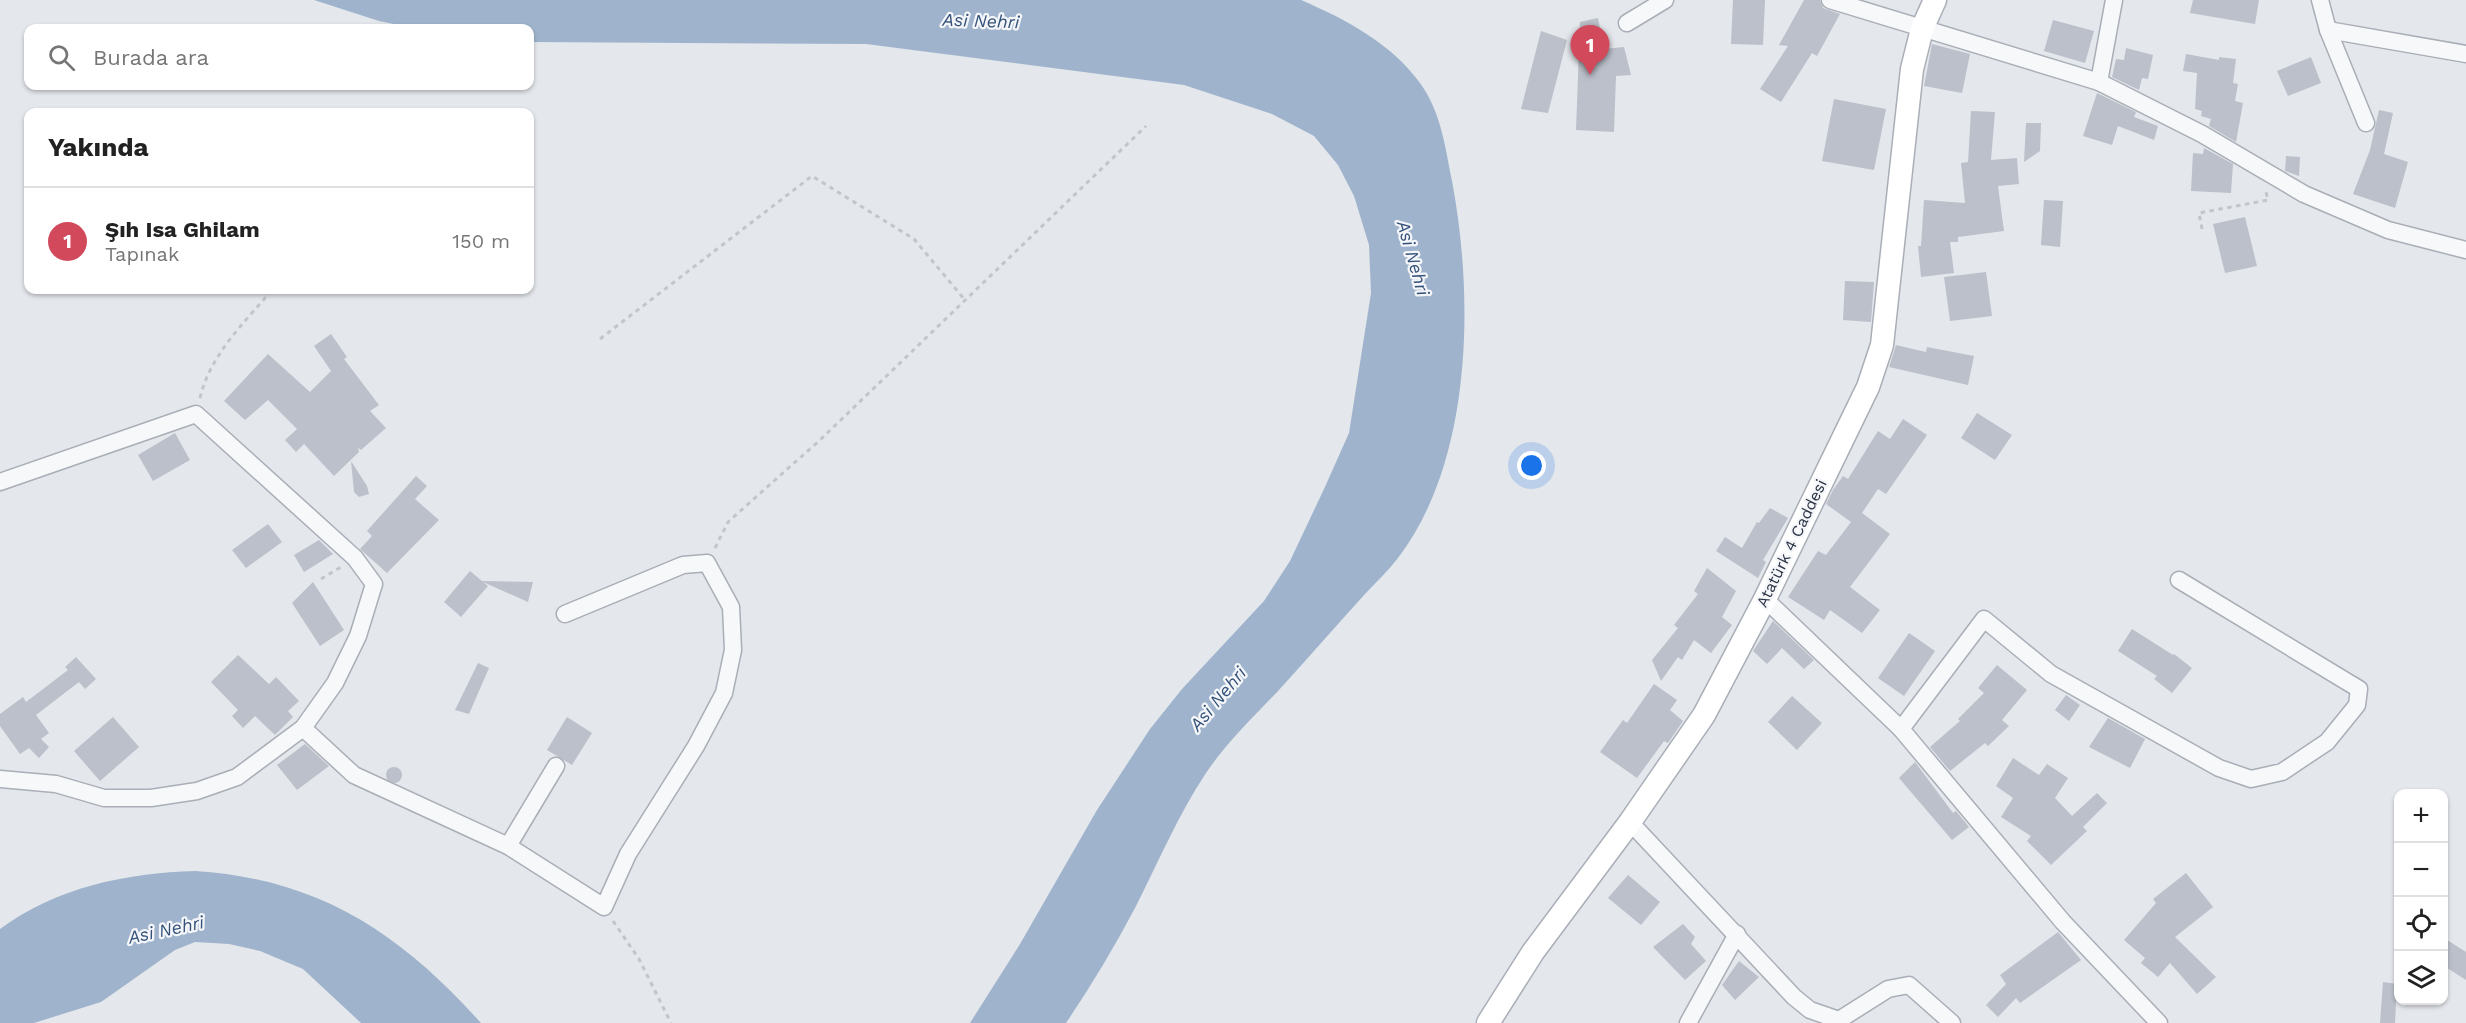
<!DOCTYPE html>
<html lang="tr">
<head>
<meta charset="utf-8">
<style>
  body { margin:0; font-family:"Work Sans",sans-serif; background:#f6f6f6; color:#222 }
  .controls { position:absolute; right:18px; bottom:18px; display:grid; overflow:hidden; border-radius:12px; box-shadow:0 2px 4px #0004 }
  .controls button { width:54px; height:54px; display:grid; place-items:center; padding:0; border:0; border-bottom:2px solid #e0e0e0; background:#fff; color:#222; font:30px sans-serif }
  .you { position:absolute; left:1532px; top:466px; width:21px; height:21px; margin:-15px; border:4px solid #fff; border-radius:50%; background:#1a73e8; box-shadow:0 0 0 9px #1a73e833 }
  .badge { display:grid; place-items:center; width:39px; height:39px; border-radius:50%; background:#d1495b; color:#fff; font-size:20px; font-weight:700 }
  .pin { position:absolute; translate:-50% -50px; filter:drop-shadow(0 2px 3px #0008) }
  .pin::after { content:''; position:absolute; top:32px; width:21px; height:18px; background:inherit; clip-path:polygon(0 0,100% 0,50% 100%) }
  .list { margin:0; padding:0; list-style:none }
  h2 { display:flex; justify-content:space-between; align-items:center; height:78px; margin:0; padding:0 24px; font-size:26px }
  h2 small { font-size:20px; font-weight:400; color:#767676 }
  .list li { display:grid; grid-template-columns:39px 1fr auto; gap:18px; align-items:center; box-sizing:border-box; height:108px; padding:0 24px; border-top:2px solid #e0e0e0 }
  .list b { display:block; font-size:22px; white-space:nowrap }
  .list p { margin:0; font-size:20px; white-space:nowrap; color:#767676 }
  .list em { font-size:20px; font-style:normal; color:#767676 }
  .icon { flex:none; width:33px; height:33px; fill:none; stroke:currentColor; stroke-width:2; stroke-linecap:round; stroke-linejoin:round }
  .map { position:relative; flex:none; width:2466px; height:1023px; overflow:hidden }
  .search { position:absolute; background:#fff; box-shadow:0 2px 4px #0004; left:24px; top:24px; width:510px; height:66px; display:flex; align-items:center; gap:15px; box-sizing:border-box; padding:0 21px; border-radius:12px; color:#767676; font-size:22px }
  .panel { position:absolute; background:#fff; box-shadow:0 2px 4px #0004; left:24px; top:108px; width:510px; height:186px; border-radius:12px }
  .map>svg:first-child { display:block }
  .water { fill:#9fb4cc }
  .building { fill:#bbc0ca }
  .lines { fill:none; stroke-linecap:round; stroke-linejoin:round }
  .street-casing { stroke:#a9aeb7; stroke-width:19 }
  .secondary-casing { stroke:#a9aeb7; stroke-width:25 }
  .path { stroke:#c2c5cb; stroke-width:3; stroke-dasharray:4.5 4.5; stroke-linecap:butt }
  .street { stroke:#f7f8fa; stroke-width:16 }
  .secondary { stroke:#fff; stroke-width:22 }
  .labels { text-anchor:middle; stroke-width:4.5; stroke-linejoin:round; paint-order:stroke }
  .street-label { font-size:16px; fill:#2b3445; stroke:#f4f6f9 }
  .water-label { font-size:18px; font-style:italic; fill:#34527a; stroke:#f4f6f9 }
</style>
</head>
<body>
<div class="map">
<svg width="2466" height="1023" viewBox="0 0 2466 1023">
  <rect width="100%" height="100%" fill="#e4e7ec"/>
  <!-- water -->
  <g class="water">
    <path d="M314,0H1301C1345,19 1391,43 1420,83C1441,112 1445,146 1452,181C1474,297 1473,460 1398,558C1388,571 1376,582 1365,594C1336,626 1308,658 1279,690C1254,716 1227,742 1206,773C1178,815 1158,863 1135,908C1114,948 1091,986 1066,1023H970L1020,944L1097,810L1150,729L1182,689L1264,601L1290,561L1324,489L1349,433L1371,293L1369,245L1354,196L1338,165L1314,136L1272,114L1184,85L866,44L530,42V28H413L379,21Z"/>
    <path d="M195,871C319,879 400,933 481,1023H361L303,969L260,951L229,944L195,942L175,950L101,1002L34,1023H0V929C57,887 127,873 195,871Z"/>
  </g>
  <!-- building -->
  <g class="building">
    <polygon points="1733,0 1765,0 1763,45 1731,44"/>
    <polygon points="1804,0 1820,0 1823,8 1840,14 1817,56 1812,53 1781,102 1760,89 1788,46 1779,45"/>
    <polygon points="2193,0 2259,0 2255,24 2190,13"/>
    <polygon points="1598,18 1604,49 1624,47 1631,75 1616,76 1614,132 1576,130 1580,22"/>
    <polygon points="2053,20 2094,31 2085,63 2044,51"/>
    <polygon points="1541,31 1567,40 1548,113 1521,109"/>
    <polygon points="1932,44 1970,54 1962,93 1924,86"/>
    <polygon points="2126,48 2153,55 2148,79 2142,78 2139,90 2112,77 2116,59 2124,60"/>
    <polygon points="2186,54 2219,60 2219,57 2236,59 2233,83 2238,84 2235,101 2243,103 2236,142 2209,126 2211,119 2201,116 2202,111 2195,109 2197,73 2183,71"/>
    <polygon points="2311,57 2321,83 2288,96 2277,71"/>
    <polygon points="2097,93 2136,112 2134,117 2158,126 2154,140 2118,126 2112,145 2083,136"/>
    <polygon points="1834,99 1886,109 1874,170 1822,161"/>
    <polygon points="2379,110 2393,113 2384,154 2408,162 2395,208 2353,194 2370,150"/>
    <polygon points="1971,111 1995,112 1991,160 2017,158 2019,184 1998,186 2004,231 1958,237 1958,242 1950,242 1954,273 1921,277 1918,246 1921,246 1924,200 1965,203 1961,163 1968,162"/>
    <polygon points="2026,123 2041,123 2040,151 2024,162"/>
    <polygon points="2204,148 2233,164 2231,193 2191,191 2193,153 2203,154"/>
    <polygon points="2286,156 2300,157 2299,176 2285,171"/>
    <polygon points="2044,200 2063,201 2060,247 2041,245"/>
    <polygon points="2245,217 2257,266 2225,273 2213,224"/>
    <polygon points="1986,272 1992,316 1950,321 1944,277"/>
    <polygon points="1845,281 1874,282 1871,322 1843,320"/>
    <polygon points="331,334 347,357 344,359 379,405 370,411 386,428 361,450 358,448 359,452 334,476 304,444 296,452 285,440 297,429 268,400 245,420 224,401 268,354 310,392 331,371 314,346"/>
    <polygon points="1896,345 1926,352 1927,347 1974,356 1968,385 1889,367"/>
    <polygon points="1977,413 2012,435 1995,460 1961,438"/>
    <polygon points="1903,419 1927,435 1886,494 1878,489 1862,513 1890,534 1850,587 1880,610 1862,633 1830,610 1824,620 1788,597 1818,551 1826,555 1851,522 1826,504 1833,490 1843,476 1848,479 1878,431 1890,439"/>
    <polygon points="175,433 190,460 153,481 138,455"/>
    <polygon points="351,461 367,486 369,494 359,497 354,492"/>
    <polygon points="416,476 427,486 415,499 439,520 387,573 360,549 372,536 367,531"/>
    <polygon points="1770,508 1788,518 1763,560 1766,562 1758,578 1716,551 1725,537 1742,548 1757,522 1759,523"/>
    <polygon points="268,524 282,542 246,568 232,550"/>
    <polygon points="319,540 333,554 304,572 294,555"/>
    <polygon points="1707,568 1736,591 1722,617 1732,625 1711,653 1694,640 1682,660 1678,657 1661,681 1652,660 1678,628 1674,625 1698,594 1694,591"/>
    <polygon points="470,571 482,581 533,582 528,602 483,582 488,586 461,617 444,602"/>
    <polygon points="313,582 344,630 320,646 292,603"/>
    <polygon points="1773,621 1814,660 1804,669 1782,648 1767,664 1753,651"/>
    <polygon points="2132,629 2173,655 2174,654 2192,668 2172,693 2154,679 2157,676 2118,651"/>
    <polygon points="1909,633 1935,651 1904,696 1878,678"/>
    <polygon points="238,655 269,684 276,677 299,701 288,711 293,717 275,735 255,716 243,728 232,716 238,710 211,682"/>
    <polygon points="76,657 96,679 85,689 79,682 36,715 49,733 41,739 49,747 39,758 29,748 20,754 0,726 0,714 23,697 26,702 68,670 65,667"/>
    <polygon points="478,663 489,668 469,714 455,710"/>
    <polygon points="1997,665 2027,690 2002,720 2009,726 1988,746 1985,743 1950,771 1930,747 1960,721 1958,719 1984,693 1978,688"/>
    <polygon points="1654,684 1677,700 1670,710 1683,721 1668,743 1664,741 1637,778 1600,752 1623,720 1627,723"/>
    <polygon points="2066,695 2080,705 2069,721 2055,710"/>
    <polygon points="1792,696 1822,723 1797,750 1768,722"/>
    <polygon points="113,717 139,747 100,781 74,751"/>
    <polygon points="567,717 592,733 572,765 547,750"/>
    <polygon points="2108,718 2145,739 2130,768 2089,747"/>
    <polygon points="305,744 329,766 297,790 277,765"/>
    <polygon points="2013,758 2039,775 2047,764 2068,778 2055,798 2072,816 2097,793 2107,803 2083,827 2087,831 2051,865 2027,841 2031,836 2001,817 2013,798 1996,786"/>
    <polygon points="1915,762 1953,813 1956,811 1969,827 1952,840 1899,778"/>
    <circle cx="394" cy="775" r="8"/>
    <polygon points="2186,873 2213,907 2175,937 2216,977 2197,994 2170,963 2158,977 2141,963 2145,958 2124,940 2156,903 2153,899"/>
    <polygon points="1628,875 1660,902 1641,925 1608,898"/>
    <polygon points="1683,924 1695,937 1691,944 1706,961 1685,980 1653,947"/>
    <polygon points="2058,932 2081,960 2020,1003 2016,998 1998,1017 1986,1005 2006,984 2000,975"/>
    <polygon points="2444,938 2466,952 2466,980 2444,966"/>
    <polygon points="1739,961 1759,977 1735,1000 1722,985"/>
    <polygon points="2383,982 2397,984 2395,1023 2380,1023"/>
  </g>
  <g class="lines">
    <defs>
      <g id="street">
        <polyline points="1830,0 2099,82 2202,134 2304,194 2388,230 2466,250"/>
        <polyline points="2320,0 2328,30 2366,123"/>
        <polyline points="1627,23 1665,0"/>
        <polyline points="2328,30 2466,54"/>
        <polyline points="2099,82 2114,0"/>
        <polyline points="0,482 196,414 355,558 374,584 358,636 335,683 303,728 237,777 197,791 151,798 104,798 56,784 0,779"/>
        <polyline points="1765,599 1901,729 2063,922 2159,1023"/>
        <polyline points="303,728 354,775 508,846 604,907 628,854 696,746 724,693 733,650 731,607 707,563 683,565 565,614"/>
        <polyline points="1901,729 1984,619 2051,674 2219,768 2251,779 2282,772 2327,742 2357,705 2359,689 2179,580"/>
        <polyline points="1630,822 1794,997 1810,1010 1839,1020 1888,989 1909,985 1952,1023"/>
        <polyline points="508,846 556,766"/>
        <polyline points="1688,1023 1737,934"/>
      </g>
      <polyline id="secondary" points="1488,1023 1533,952 1630,822 1704,715 1765,599 1868,387 1882,345 1912,69 1922,29 1935,0"/>
    </defs>
    <!-- street casing -->
    <use href="#street" class="street-casing"/>
    <!-- secondary casing -->
    <use href="#secondary" class="secondary-casing"/>
    <!-- path -->
    <g class="path">
      <polyline points="2202,229 2199,213 2268,200 2266,192"/>
      <polyline points="600,339 812,176 914,239 965,300"/>
      <path d="M200,398C210,355 244,323 272,290"/>
      <polyline points="715,548 728,522 820,440 1146,126"/>
      <polyline points="321,579 341,567"/>
      <polyline points="613,921 639,959 671,1023"/>
    </g>
    <!-- street -->
    <use href="#street" class="street"/>
    <!-- secondary -->
    <use href="#secondary" class="secondary"/>
  </g>
  <g class="labels">
    <!-- street labels -->
    <g class="street-label">
      <text transform="translate(1791 543) rotate(-64)" y="6">Atatürk 4 Caddesi</text>
    </g>
    <!-- water labels -->
    <g class="water-label">
      <text transform="translate(981 21) rotate(2)" y="6">Asi Nehri</text>
      <text transform="translate(1413 258) rotate(74)" y="6">Asi Nehri</text>
      <text transform="translate(1218 699) rotate(-50)" y="6">Asi Nehri</text>
      <text transform="translate(166 930) rotate(-12)" y="6">Asi Nehri</text>
    </g>
  </g>
</svg>
<div class="controls">
<button>+</button>
<button>−</button>
<button><svg class="icon" aria-label="locate" viewBox="0 0 24 24"><circle cx="12" cy="12" r="6"/><path d="M12 2v4M12 18v4M2 12h4M18 12h4"/></svg></button>
<button><svg class="icon" aria-label="layers" viewBox="0 0 24 24"><path d="M12 4l9 5-9 5-9-5zM3 14l9 5 9-5"/></svg></button>
</div>
<div class="you"></div>
<div class="pin badge" style="left:1590px;top:75px">1</div>
<div class="search"><svg class="icon" aria-label="search" viewBox="0 0 24 24"><circle cx="10" cy="10" r="6"/><path d="M15 15l6 6"/></svg>Burada ara</div>
<section class="panel">
<h2>Yakında<small></small></h2>
<ul class="list">
<li><span class="badge">1</span><div><b>Şıh Isa Ghilam</b><p>Tapınak</p></div><em>150 m</em></li>
</ul>
</section>
</div>
</body>
</html>
